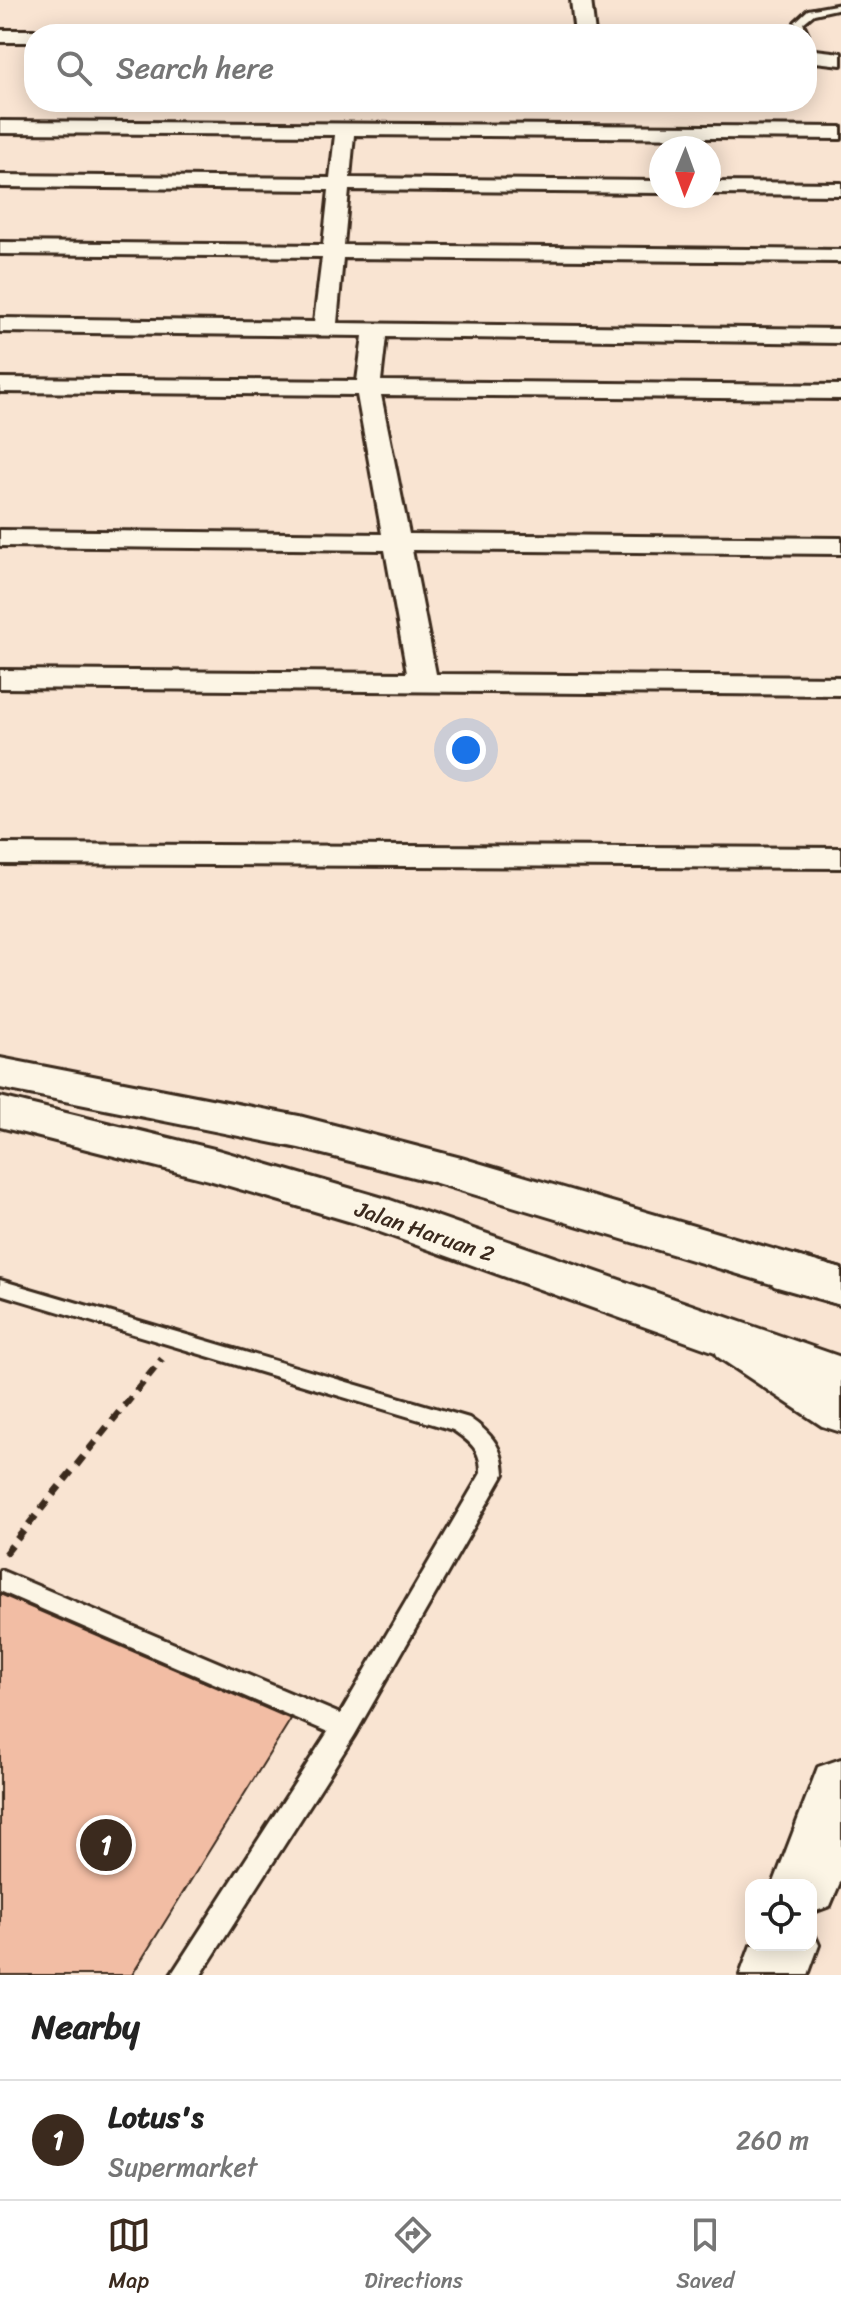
<!DOCTYPE html>
<html lang="en">
<head>
<meta charset="utf-8">
<style>
  body { margin:0; font-family:Sriracha,sans-serif; background:#f6f6f6; color:#222 }
  .controls { position:absolute; right:24px; bottom:24px; display:grid; overflow:hidden; border-radius:16px; box-shadow:0 4px 20px #0003 }
  .controls button { width:72px; height:72px; display:grid; place-items:center; padding:0; border:0; border-bottom:2px solid #e0e0e0; background:#fff; color:#222; font:40px sans-serif }
  .compass { position:absolute; left:649px; top:136px; width:72px; height:72px; border-radius:50%; background:#fff; box-shadow:0 4px 20px #0003; rotate:181deg }
  .you { position:absolute; left:466px; top:750px; width:28px; height:28px; margin:-20px; border:6px solid #fff; border-radius:50%; background:#1a73e8; box-shadow:0 0 0 12px #1a73e833 }
  .badge { display:grid; place-items:center; width:52px; height:52px; border-radius:50%; background:#3b2a1e; color:#fff; font-size:26px; font-weight:700 }
  .pin { position:absolute; translate:-50% -50%; border:4px solid #fff; box-shadow:0 2px 8px #0006 }
  .list { margin:0; padding:0; list-style:none }
  h2 { display:flex; justify-content:space-between; align-items:center; height:104px; margin:0; padding:0 32px; font-size:34px }
  h2 small { font-size:26px; font-weight:400; color:#767676 }
  .list li { display:grid; grid-template-columns:52px 1fr auto; gap:24px; align-items:center; box-sizing:border-box; height:120px; padding:0 32px; border-top:2px solid #e0e0e0 }
  .list b { display:block; font-size:30px; white-space:nowrap }
  .list p { margin:0; font-size:26px; white-space:nowrap; color:#767676 }
  .list em { font-size:26px; font-style:normal; color:#767676 }
  .icon { flex:none; width:44px; height:44px; fill:none; stroke:currentColor; stroke-width:2; stroke-linecap:round; stroke-linejoin:round }
  .map { position:relative; flex:none; width:841px; height:1975px; overflow:hidden }
  .search { position:absolute; background:#fff; box-shadow:0 4px 20px #0003; left:24px; right:24px; top:24px; height:88px; display:flex; align-items:center; gap:20px; box-sizing:border-box; padding:0 28px; border-radius:32px; color:#767676; font-size:30px }
  .sheet { height:224px; background:#fff }
  nav { display:flex; justify-content:space-around; align-items:center; box-sizing:border-box; height:112px; border-top:2px solid #e0e0e0; background:#fff; font-size:22px; color:#767676 }
  nav a { display:grid; justify-items:center; gap:4px }
  nav .on { color:#3b2a1e }
  .map>svg:first-child { display:block }
  .building { fill:#f2bda4; stroke:#3b2a1e; stroke-width:2 }
  .lines { fill:none; stroke-linecap:round; stroke-linejoin:round }
  .service-casing { stroke:#3b2a1e; stroke-width:6 }
  .minor-casing { stroke:#3b2a1e; stroke-width:6 }
  .tertiary-casing { stroke:#3b2a1e; stroke-width:6 }
  .secondary-casing { stroke:#3b2a1e; stroke-width:6 }
  .primary-casing { stroke:#3b2a1e; stroke-width:6 }
  .path { stroke:#3b2a1e; stroke-width:7; stroke-dasharray:11 8; stroke-linecap:butt }
  .service { fill:#fcf5e5; fill-rule:evenodd }
  .minor { fill:#fcf5e5; fill-rule:evenodd }
  .tertiary { fill:#fcf5e5; fill-rule:evenodd }
  .secondary { fill:#fcf5e5; fill-rule:evenodd }
  .primary { fill:#fcf5e5; fill-rule:evenodd }
  .labels { text-anchor:middle; stroke-width:6; stroke-linejoin:round; paint-order:stroke }
  .street-label { font-size:22px; fill:#3b2a1e; stroke:#fcf5e5 }
</style>
</head>
<body>
<div class="map">
<svg width="841" height="1975" viewBox="0 0 841 1975">
  <rect width="100%" height="100%" fill="#f9e4d2"/>
  <filter id="ink" filterUnits="userSpaceOnUse"><feTurbulence type="fractalNoise" baseFrequency=".0125" numOctaves="2"/><feDisplacementMap in="SourceGraphic" scale="16" xChannelSelector="R" yChannelSelector="G"/><feConvolveMatrix kernelMatrix="1 2 1 2 8 2 1 2 1" color-interpolation-filters="sRGB"/></filter>
  <g filter="url(#ink)">
    <!-- building -->
    <polygon class="building" points="0,1594 291,1719 132,1975 0,1975"/>
    <g class="lines">
      <defs>
        <g id="service">
          <polygon points="841,4 841,8 814,14 803,23 808,34 800,34 795,22 808,10"/>
          <path d="M0,1280L469,1418C491,1433 503,1447 504,1474L354,1736L201,1975H171L328,1732L0,1591V1570L340,1714L481,1473C481,1450 472,1443 453,1430L0,1294Z"/>
        </g>
        <g id="minor">
          <polygon points="0,121 841,127 841,139 354,135 350,178 661,181 661,193 349,190 344,245 841,250 841,262 343,258 337,323 841,329 841,343 386,337 381,381 841,385 841,399 381,395 409,534 841,538 841,554 412,550 436,674 841,677 841,695 0,688 0,670 407,673 385,550 0,546 0,530 382,534 357,395 0,392 0,378 357,381 363,336 0,332 0,318 314,322 322,257 0,254 0,242 323,245 329,190 0,187 0,175 330,178 335,135 0,133"/>
          <polygon points="709,182 841,183 841,195 709,194"/>
          <polygon points="0,844 841,848 841,868 0,864"/>
        </g>
        <g id="tertiary">
          <polygon points="571,0 591,0 595,34 575,34"/>
          <polygon points="0,30 34,30 43,34 34,34 34,42 0,42"/>
          <polygon points="807,49 841,53 841,65 807,61"/>
        </g>
        <g id="secondary">
          <polygon points="0,1058 299,1116 461,1158 841,1269 841,1305 433,1182 299,1148 0,1088"/>
          <polygon points="0,1097 214,1149 390,1200 841,1357 841,1397 355,1223 209,1180 0,1127"/>
        </g>
        <g id="primary">
          <polygon points="792,1255 841,1269 841,1305 774,1286 766,1273 774,1260"/>
          <polygon points="737,1324 756,1329 841,1385 841,1432 822,1426 718,1357 711,1343 718,1329"/>
          <polygon points="841,1759 841,1880 830,1906 811,1913 811,1885 773,1885 818,1767"/>
          <polygon points="811,1927 819,1945 808,1975 740,1975 751,1945 811,1945"/>
        </g>
      </defs>
      <!-- service casing -->
      <use href="#service" class="service-casing"/>
      <!-- minor casing -->
      <use href="#minor" class="minor-casing"/>
      <!-- tertiary casing -->
      <use href="#tertiary" class="tertiary-casing"/>
      <!-- secondary casing -->
      <use href="#secondary" class="secondary-casing"/>
      <!-- primary casing -->
      <use href="#primary" class="primary-casing"/>
      <!-- path -->
      <polyline class="path" points="5,1554 162,1359"/>
      <!-- service -->
      <use href="#service" class="service"/>
      <!-- minor -->
      <use href="#minor" class="minor"/>
      <!-- tertiary -->
      <use href="#tertiary" class="tertiary"/>
      <!-- secondary -->
      <use href="#secondary" class="secondary"/>
      <!-- primary -->
      <use href="#primary" class="primary"/>
    </g>
  </g>
  <g class="labels">
    <!-- street labels -->
    <g class="street-label">
      <text transform="translate(425 1231) rotate(19)" y="8">Jalan Haruan 2</text>
    </g>
  </g>
</svg>
<div class="controls">
<button><svg class="icon" aria-label="locate" viewBox="0 0 24 24"><circle cx="12" cy="12" r="6"/><path d="M12 2v4M12 18v4M2 12h4M18 12h4"/></svg></button>
</div>
<svg class="compass" viewBox="-18 -18 36 36"><path d="M0-13l5 13h-10z" fill="#e53935"/><path d="M0 13l5-13h-10z" fill="#767676"/></svg>
<div class="you"></div>
<div class="pin badge" style="left:106px;top:1845px">1</div>
<div class="search"><svg class="icon" aria-label="search" viewBox="0 0 24 24"><circle cx="10" cy="10" r="6"/><path d="M15 15l6 6"/></svg>Search here</div>
</div>
<section class="sheet">
<h2>Nearby<small></small></h2>
<ul class="list">
<li><span class="badge">1</span><div><b>Lotus's</b><p>Supermarket</p></div><em>260 m</em></li>
</ul>
</section>
<nav>
<a class="on"><svg class="icon" aria-label="map" viewBox="0 0 24 24"><path d="M3 6l6-2 6 2 6-2v14l-6 2-6-2-6 2zM9 4v14M15 6v14"/></svg>Map</a>
<a><svg class="icon" aria-label="directions" viewBox="0 0 24 24"><path d="M12 3l9 9-9 9-9-9zM9 14v-3h6M13 9l2 2-2 2"/></svg>Directions</a>
<a><svg class="icon" aria-label="saved" viewBox="0 0 24 24"><path d="M7 4h10v16l-5-4-5 4z"/></svg>Saved</a>
</nav>
</body>
</html>
